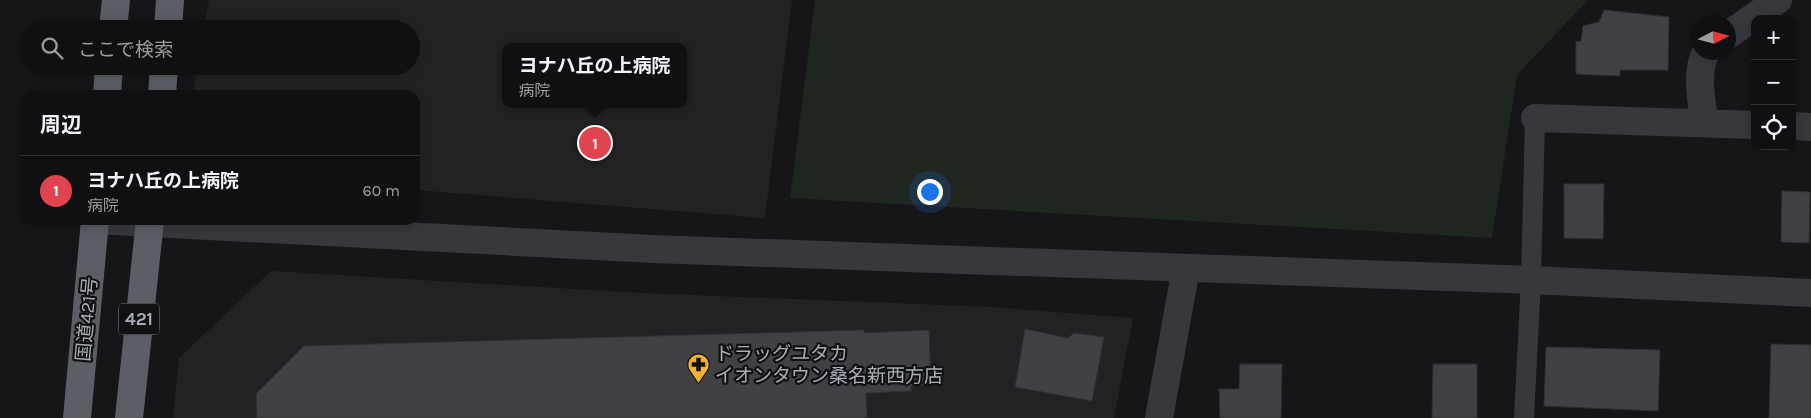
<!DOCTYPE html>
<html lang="ja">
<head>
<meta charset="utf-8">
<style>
  body { margin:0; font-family:Karla,"Noto Sans JP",sans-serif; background:#19191b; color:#f1f3f6 }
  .controls { position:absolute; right:15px; top:15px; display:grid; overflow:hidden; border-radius:10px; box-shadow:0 2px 12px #0003 }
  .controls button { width:45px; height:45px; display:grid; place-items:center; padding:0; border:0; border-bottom:1px solid #303032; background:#101012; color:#f1f3f6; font:25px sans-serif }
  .compass { position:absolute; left:1691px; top:15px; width:45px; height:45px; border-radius:50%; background:#101012; box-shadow:0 2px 12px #0003; rotate:84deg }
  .you { position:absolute; left:929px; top:191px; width:18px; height:18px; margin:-12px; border:4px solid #fff; border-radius:50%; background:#1a73e8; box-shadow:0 0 0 8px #1a73e833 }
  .badge { display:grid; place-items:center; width:32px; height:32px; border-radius:50%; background:#ea580c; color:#fff; font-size:16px; font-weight:700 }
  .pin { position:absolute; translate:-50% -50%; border:2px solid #fff; box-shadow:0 1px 5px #0006 }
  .popup { position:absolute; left:502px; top:43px; width:185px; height:65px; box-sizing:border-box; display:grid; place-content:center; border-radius:10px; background:#101012; filter:drop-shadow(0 1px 4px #0005); font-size:16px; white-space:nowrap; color:#9c9d9f }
  .popup b { font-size:19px; color:#f1f3f6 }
  .popup::after { content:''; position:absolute; left:50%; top:100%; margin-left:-10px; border:10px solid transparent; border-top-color:#101012 }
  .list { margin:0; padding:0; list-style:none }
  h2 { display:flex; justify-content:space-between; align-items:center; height:65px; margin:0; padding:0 20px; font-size:21px }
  h2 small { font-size:16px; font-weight:400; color:#9c9d9f }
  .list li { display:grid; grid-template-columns:32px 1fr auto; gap:15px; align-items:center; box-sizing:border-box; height:70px; padding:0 20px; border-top:1px solid #303032 }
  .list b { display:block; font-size:19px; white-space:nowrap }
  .list p { margin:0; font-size:16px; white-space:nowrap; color:#9c9d9f }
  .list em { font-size:16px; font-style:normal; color:#9c9d9f }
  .icon { flex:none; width:28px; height:28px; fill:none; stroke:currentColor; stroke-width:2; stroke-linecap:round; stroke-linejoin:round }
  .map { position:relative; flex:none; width:1811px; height:418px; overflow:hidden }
  .search { position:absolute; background:#101012; box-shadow:0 2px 12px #0003; left:20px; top:20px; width:400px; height:55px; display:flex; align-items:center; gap:12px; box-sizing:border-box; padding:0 18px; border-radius:28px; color:#9c9d9f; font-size:19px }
  .panel { position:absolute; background:#101012; box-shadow:0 2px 12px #0003; left:20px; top:90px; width:400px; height:135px; border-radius:15px }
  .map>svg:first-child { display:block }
  .built { fill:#222225; fill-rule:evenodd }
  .green { fill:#1e261f }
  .building { fill:#404145; stroke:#303034 }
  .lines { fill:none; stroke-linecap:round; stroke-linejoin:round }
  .service { stroke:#37383d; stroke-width:20 }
  .minor { stroke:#37383d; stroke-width:28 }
  .tertiary { stroke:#37383d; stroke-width:28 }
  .trunk { stroke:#5b5e65; stroke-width:28 }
  .labels { text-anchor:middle; stroke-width:4.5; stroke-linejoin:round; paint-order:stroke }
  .shield { fill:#111113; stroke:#7b7e86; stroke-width:1 }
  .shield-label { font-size:18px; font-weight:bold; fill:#a8adb8 }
  .street-label { font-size:19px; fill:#a8adb8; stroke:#111113 }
  .poi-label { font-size:19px; fill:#a8adb8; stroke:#111113; text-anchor:start }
</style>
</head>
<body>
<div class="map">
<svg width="1811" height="418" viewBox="0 0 1811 418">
  <rect width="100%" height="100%" fill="#161618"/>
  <!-- built -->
  <g class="built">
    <path d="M209,0H792L765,218L415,190V95L193,94L197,66H411V29H204ZM506,47H684V104H506Z"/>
    <polygon points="271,271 642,293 991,307 1133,318 1114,418 173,418 179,358"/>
  </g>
  <!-- green -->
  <polygon class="green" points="815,0 1588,0 1517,75 1492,238 790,198"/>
  <!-- building -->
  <g class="building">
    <polygon points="1604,10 1669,17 1668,70 1620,70 1620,76 1576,74 1576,42 1581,41 1583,26 1599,22"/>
    <polygon points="1564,184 1604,184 1603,239 1564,238"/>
    <polygon points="1782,191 1810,192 1809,243 1781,242"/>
    <polygon points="1025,329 1068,338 1074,333 1104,337 1092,401 1015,387"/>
    <polygon points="864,330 864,333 929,330 931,385 911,386 911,391 866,393 867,418 257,418 256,394 304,346"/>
    <polygon points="1771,344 1811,345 1811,418 1769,418"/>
    <polygon points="1546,347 1660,350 1658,411 1544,406"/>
    <polygon points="1240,364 1282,364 1281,418 1220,418 1219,389 1239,389"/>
    <polygon points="1433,364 1477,364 1477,418 1432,418"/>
  </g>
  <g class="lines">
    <!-- service -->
    <polyline class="service" points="1524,418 1531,280 1535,118"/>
    <!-- minor -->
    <g class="minor">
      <polyline points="1728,35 1778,0"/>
      <polyline points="1535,118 1755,125"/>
      <path d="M1704,122C1702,100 1695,73 1706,52"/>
      <polyline points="1792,126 1811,127"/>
    </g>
    <!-- tertiary -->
    <g class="tertiary">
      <polyline points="95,220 653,249 1531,280 1811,293"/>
      <polyline points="1159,418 1186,268"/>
    </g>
    <!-- trunk -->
    <g class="trunk">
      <polyline points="113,29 116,0"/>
      <polyline points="168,29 170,0"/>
      <polyline points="107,95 109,66"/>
      <polyline points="162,95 164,66"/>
      <polyline points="77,418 95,220"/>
      <polyline points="129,418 150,220"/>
    </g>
  </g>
  <!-- icons -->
  <defs>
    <symbol id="pharmacy-pin" viewBox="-11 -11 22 30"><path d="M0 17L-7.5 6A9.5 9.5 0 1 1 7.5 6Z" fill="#f2b134" stroke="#111113"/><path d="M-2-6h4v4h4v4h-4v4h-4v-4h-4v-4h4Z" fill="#111"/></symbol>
  </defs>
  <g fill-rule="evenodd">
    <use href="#pharmacy-pin" x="686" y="352" width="25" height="34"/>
  </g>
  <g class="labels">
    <!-- shield labels -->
    <rect class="shield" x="119" y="303.5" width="40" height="31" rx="4"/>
    <g class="shield-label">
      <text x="139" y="325">421</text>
    </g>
    <!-- street labels -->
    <g class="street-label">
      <text transform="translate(86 319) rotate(-85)" y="7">国道421号</text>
    </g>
    <!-- poi labels -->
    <g class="poi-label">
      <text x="715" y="360">ドラッグユタカ<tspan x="715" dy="22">イオンタウン桑名新西方店</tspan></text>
    </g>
  </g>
</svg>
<div class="controls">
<button>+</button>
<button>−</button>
<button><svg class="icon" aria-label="locate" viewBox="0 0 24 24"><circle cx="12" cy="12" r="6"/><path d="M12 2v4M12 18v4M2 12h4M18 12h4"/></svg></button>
</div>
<svg class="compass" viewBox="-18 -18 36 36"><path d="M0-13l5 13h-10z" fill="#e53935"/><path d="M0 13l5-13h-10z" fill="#9c9d9f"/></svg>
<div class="you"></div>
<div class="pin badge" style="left:595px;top:143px;background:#e0444e">1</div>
<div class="popup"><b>ヨナハ丘の上病院</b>病院</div>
<div class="search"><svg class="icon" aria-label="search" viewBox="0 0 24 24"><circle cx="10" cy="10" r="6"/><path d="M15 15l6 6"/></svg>ここで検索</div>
<section class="panel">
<h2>周辺<small></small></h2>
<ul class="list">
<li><span class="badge" style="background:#e0444e">1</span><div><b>ヨナハ丘の上病院</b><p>病院</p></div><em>60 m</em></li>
</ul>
</section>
</div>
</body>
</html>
